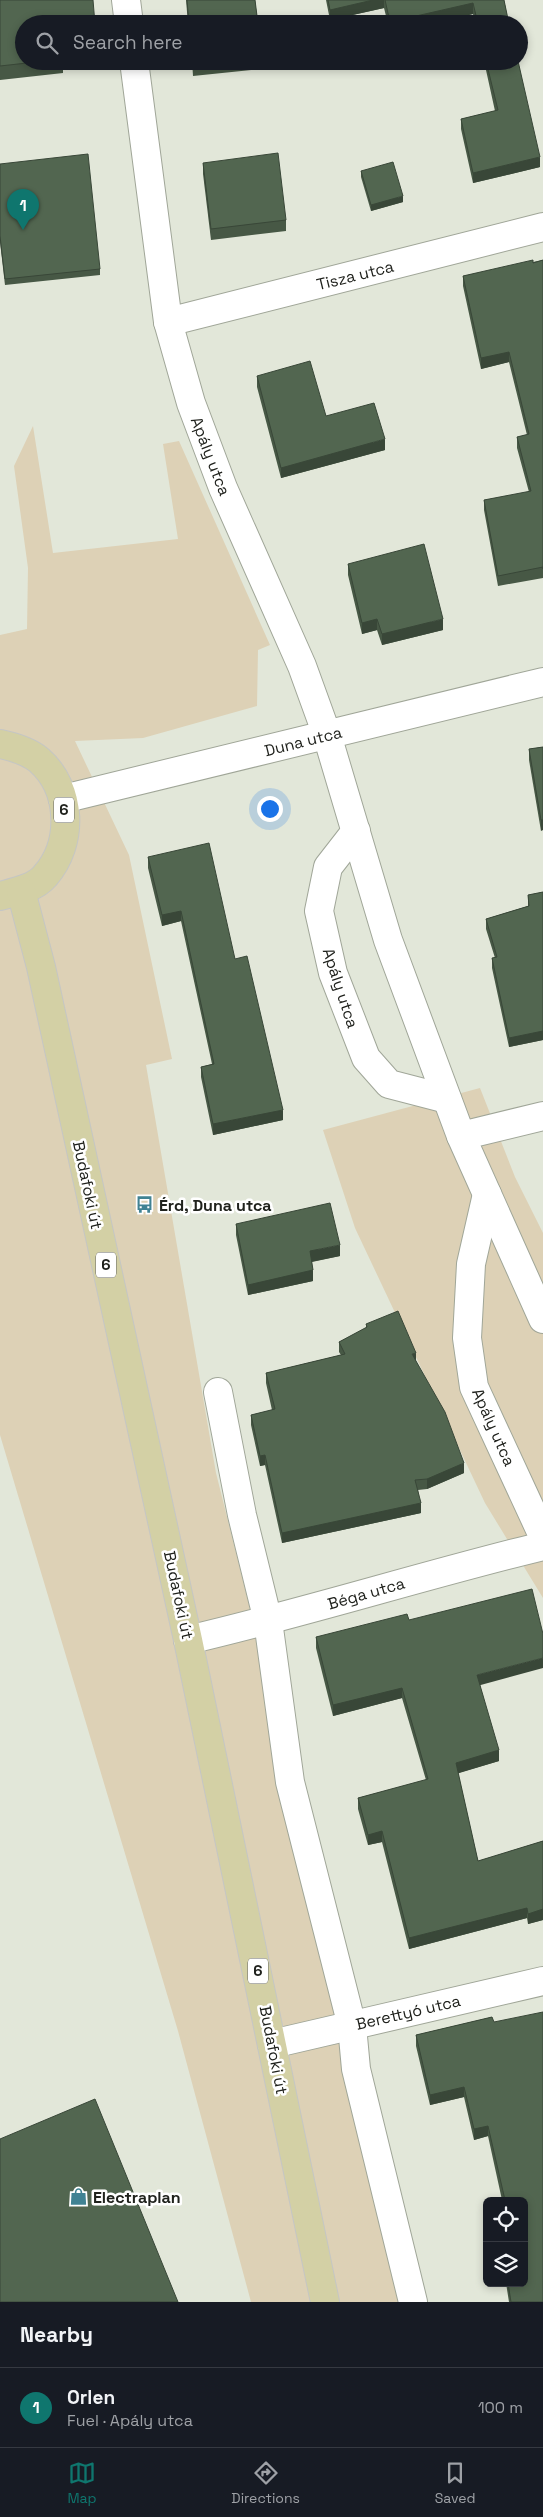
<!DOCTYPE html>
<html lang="en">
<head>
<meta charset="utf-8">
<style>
  body { margin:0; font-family:"Space Grotesk",sans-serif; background:#242831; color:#f1f3f6 }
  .controls { position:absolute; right:15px; bottom:15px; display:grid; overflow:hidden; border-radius:8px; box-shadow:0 2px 8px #0003 }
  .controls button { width:45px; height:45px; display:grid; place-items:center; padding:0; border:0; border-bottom:1px solid #363941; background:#171b24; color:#f1f3f6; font:25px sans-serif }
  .you { position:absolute; left:269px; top:808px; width:18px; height:18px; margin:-12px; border:4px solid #fff; border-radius:50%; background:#1a73e8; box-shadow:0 0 0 8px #1a73e833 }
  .badge { display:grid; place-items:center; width:32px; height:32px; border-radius:50%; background:#0f766e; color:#fff; font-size:16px; font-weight:700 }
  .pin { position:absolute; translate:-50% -41px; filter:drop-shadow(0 1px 2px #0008) }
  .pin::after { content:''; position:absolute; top:26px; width:18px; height:15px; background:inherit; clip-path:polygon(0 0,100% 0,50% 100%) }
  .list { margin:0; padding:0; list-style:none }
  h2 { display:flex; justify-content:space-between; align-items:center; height:65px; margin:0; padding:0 20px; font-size:21px }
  h2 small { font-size:16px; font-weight:400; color:#9ea1a6 }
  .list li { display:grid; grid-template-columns:32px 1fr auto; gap:15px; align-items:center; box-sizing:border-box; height:80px; padding:0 20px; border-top:1px solid #363941 }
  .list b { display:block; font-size:19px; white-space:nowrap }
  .list p { margin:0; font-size:16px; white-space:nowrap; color:#9ea1a6 }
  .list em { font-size:16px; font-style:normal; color:#9ea1a6 }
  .icon { flex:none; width:28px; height:28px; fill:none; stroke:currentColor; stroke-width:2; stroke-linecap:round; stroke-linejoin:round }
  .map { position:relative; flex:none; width:543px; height:2302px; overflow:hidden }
  .search { position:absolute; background:#171b24; box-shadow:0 2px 8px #0003; left:15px; right:15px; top:15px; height:55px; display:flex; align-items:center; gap:12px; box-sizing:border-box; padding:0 18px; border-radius:28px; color:#9ea1a6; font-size:19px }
  .sheet { height:145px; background:#171b24 }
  nav { display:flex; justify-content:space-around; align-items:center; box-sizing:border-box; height:70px; border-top:1px solid #363941; background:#171b24; font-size:14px; color:#9ea1a6 }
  nav a { display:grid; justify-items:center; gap:2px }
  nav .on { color:#0f766e }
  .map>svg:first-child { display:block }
  .green { fill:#ddd1b6 }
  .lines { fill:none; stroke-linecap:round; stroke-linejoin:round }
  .minor-casing { stroke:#a0a698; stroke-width:30 }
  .major-casing { stroke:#c5c6c4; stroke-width:30 }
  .minor { stroke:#fff; stroke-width:28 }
  .major { stroke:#d3d0a5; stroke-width:28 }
  .wall { fill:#475845 }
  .shaded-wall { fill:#394738 }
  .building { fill:#526650; stroke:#394738 }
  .labels { text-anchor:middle; stroke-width:5; stroke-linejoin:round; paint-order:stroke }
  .shield { fill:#fff; stroke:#636461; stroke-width:1 }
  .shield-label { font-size:15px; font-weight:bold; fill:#20221d }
  .street-label { font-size:16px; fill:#20221d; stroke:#fff }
  .poi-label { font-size:16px; font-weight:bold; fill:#20221d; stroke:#fff; text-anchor:start }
</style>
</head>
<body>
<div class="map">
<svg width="543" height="2302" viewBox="0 0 543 2302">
  <rect width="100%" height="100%" fill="#e2e7d9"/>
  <!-- green -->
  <g class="green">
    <polygon points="33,426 53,553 178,539 163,444 179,441 270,645 258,650 257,706 143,738 75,741 129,855 172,1059 146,1065 216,1473 249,1605 279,1760 401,2302 251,2302 178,2031 0,1435 0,635 27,629 28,568 14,466"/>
    <polygon points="480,1088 515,1177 543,1233 543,1598 485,1503 355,1228 323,1130"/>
  </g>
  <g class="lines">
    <defs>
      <g id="minor">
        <polyline points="126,0 129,24"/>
        <polyline points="134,61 168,322 191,403 223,488 302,666 327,735 388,940 461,1136 543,1319"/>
        <polyline points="168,322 543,227"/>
        <polyline points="63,799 543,682"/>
        <polyline points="356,831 328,867 319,911 333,973 366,1058 389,1084 447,1099"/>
        <polyline points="461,1136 543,1116"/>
        <polyline points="487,1194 471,1264 467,1338 474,1387 543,1536"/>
        <polyline points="218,1392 242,1515 268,1621 290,1782 352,2026 356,2069 413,2302"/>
        <path d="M188,1640C308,1612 424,1575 543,1546"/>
        <polyline points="272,2044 543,1981"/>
      </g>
      <g id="major">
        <path d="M0,744C14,747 28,751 39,760C72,789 74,843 45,876C35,888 15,892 0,896"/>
        <polyline points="21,891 41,967 188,1640 325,2302"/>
      </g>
    </defs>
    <!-- minor casing -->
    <use href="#minor" class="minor-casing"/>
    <!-- major casing -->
    <use href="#major" class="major-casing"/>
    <!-- minor -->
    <use href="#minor" class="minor"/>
    <!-- major -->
    <use href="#major" class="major"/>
  </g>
  <!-- wall -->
  <g class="wall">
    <polygon points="0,0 24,61 63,61 63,73 0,80"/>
    <polygon points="186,0 255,0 258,24 188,24"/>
    <polygon points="326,0 504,0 509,24 475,24 473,14 430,24 388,24 384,8 330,20"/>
    <polygon points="192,61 261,61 261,69 193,76"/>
    <polygon points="484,61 518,61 540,167 473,183 461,129 461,119 495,111"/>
    <polygon points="203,163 286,220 286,231 211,240 203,174"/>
    <polygon points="0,164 100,269 100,275 5,285 0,242"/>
    <polygon points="361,171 403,202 371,211 361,177"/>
    <polygon points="543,260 543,579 543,578 498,586 484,510 484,500 529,492 517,448 517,437 527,435 509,362 481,369 463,286 463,276"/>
    <polygon points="257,376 326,416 385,450 281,478 257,387"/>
    <polygon points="348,564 443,630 382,645 377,630 362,634 348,575"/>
    <polygon points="543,747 541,831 529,760 529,749"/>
    <polygon points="148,857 235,959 283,1120 213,1135 201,1077 201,1067 212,1064 181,921 162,926 148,868"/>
    <polygon points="543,892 543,1040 509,1047 492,968 492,958 495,958 486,929 486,919 528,906 528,895"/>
    <polygon points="236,1224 340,1256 312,1262 313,1281 248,1295 236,1235"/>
    <polygon points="366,1324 416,1361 464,1473 427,1489 418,1490 421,1513 282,1543 265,1465 260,1466 251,1425 251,1415 272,1410 266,1383 266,1373 341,1355 339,1352 339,1342 366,1328"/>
    <polygon points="409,1620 480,1685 499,1761 458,1773 478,1861 543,1841 543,1920 528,1924 527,1918 409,1949 382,1842 368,1845 358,1809 358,1798 426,1780 402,1698 333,1716 316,1648 316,1637"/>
    <polygon points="492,2017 543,2302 509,2302 506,2283 524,2283 502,2200 488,2136 474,2140 464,2097 430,2105 416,2046 416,2035"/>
  </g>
  <!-- shaded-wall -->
  <g class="shaded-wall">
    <polygon points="373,0 384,0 384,8 330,20 330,10"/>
    <polygon points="473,3 473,14 430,24 390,24 390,22"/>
    <polygon points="540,157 540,167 473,183 473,173"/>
    <polygon points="403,196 403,202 371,211 371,205"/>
    <polygon points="509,352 509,362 481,369 481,358"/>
    <polygon points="385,439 385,450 281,478 281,468"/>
    <polygon points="377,619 377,630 362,634 362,623"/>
    <polygon points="443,619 443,630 382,645 382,634"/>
    <polygon points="541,820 543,820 543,830 541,831"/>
    <polygon points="181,911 181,921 162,926 162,915"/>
    <polygon points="543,1031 543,1040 509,1047 509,1038"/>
    <polygon points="283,1110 283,1120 213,1135 213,1124"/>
    <polygon points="340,1245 340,1256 310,1262 310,1251"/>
    <polygon points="313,1270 313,1281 248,1295 248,1285"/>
    <polygon points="416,1353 416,1363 412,1354"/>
    <polygon points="265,1455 265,1465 260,1466 260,1456"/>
    <polygon points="464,1463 464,1473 427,1489 427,1479"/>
    <polygon points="421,1503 421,1513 282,1543 282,1533"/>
    <polygon points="543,1658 543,1668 477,1686 477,1675"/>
    <polygon points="402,1688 402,1698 333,1716 333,1705"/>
    <polygon points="499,1750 499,1761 456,1774 456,1763"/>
    <polygon points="382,1831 382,1842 368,1845 368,1835"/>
    <polygon points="527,1908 527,1918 409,1949 409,1938"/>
    <polygon points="543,1909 543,1920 528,1924 528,1914"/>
    <polygon points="464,2087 464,2097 430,2105 430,2095"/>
    <polygon points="488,2126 488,2136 474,2140 474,2129"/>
  </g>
  <!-- building -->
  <g class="building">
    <polygon points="0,0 93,0 95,24 24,24 24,61 45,61 0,66"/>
    <polygon points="187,0 255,0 258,24 189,24"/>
    <polygon points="328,0 373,0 330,10"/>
    <polygon points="385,0 504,0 509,24 478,24 473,3 390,22"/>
    <polygon points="193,61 229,61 193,65"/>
    <polygon points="486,61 518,61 540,157 473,173 461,119 498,110"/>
    <polygon points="278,153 286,220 211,229 203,163"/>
    <polygon points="88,154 100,269 5,279 0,236 0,164"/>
    <polygon points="393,162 403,196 371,205 361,171"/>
    <polygon points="533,260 533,263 543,260 543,569 543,567 498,576 484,500 531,491 517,437 529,434 509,352 481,358 463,276"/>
    <polygon points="310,361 326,416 374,403 385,439 281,468 257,376"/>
    <polygon points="424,544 443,619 382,634 377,619 362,623 348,564"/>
    <polygon points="543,747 543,820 541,820 529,749"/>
    <polygon points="209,843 235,959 247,956 283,1110 213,1124 201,1067 214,1064 181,911 162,915 148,857"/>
    <polygon points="543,892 543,1031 509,1038 492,958 497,957 486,919 529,906 528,895"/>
    <polygon points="330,1203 340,1245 310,1251 313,1270 248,1285 236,1224"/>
    <polygon points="398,1311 416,1353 412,1354 445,1412 464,1463 427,1479 415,1480 421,1503 282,1533 265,1455 260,1456 251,1415 275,1409 266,1373 345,1354 339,1342 367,1327 366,1324"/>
    <polygon points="532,1589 543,1634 543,1658 477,1675 499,1750 456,1763 478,1861 543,1841 543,1909 528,1914 527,1908 409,1938 382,1831 368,1835 358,1798 428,1779 402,1688 333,1705 316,1637 407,1614 409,1620"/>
    <polygon points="543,2012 543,2302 511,2302 508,2283 524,2283 524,2201 501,2201 505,2200 488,2126 474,2129 464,2087 430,2095 416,2035 492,2017 494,2022"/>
    <polygon points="95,2099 178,2302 0,2302 0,2139"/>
  </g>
  <!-- icons -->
  <defs>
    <symbol id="bus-bare" viewBox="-9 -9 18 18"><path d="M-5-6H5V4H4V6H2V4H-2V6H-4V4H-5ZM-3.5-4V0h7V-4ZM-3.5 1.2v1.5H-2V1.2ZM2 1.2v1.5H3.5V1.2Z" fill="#408293" stroke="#fff" stroke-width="2.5" paint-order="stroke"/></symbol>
    <symbol id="shop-bare" viewBox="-9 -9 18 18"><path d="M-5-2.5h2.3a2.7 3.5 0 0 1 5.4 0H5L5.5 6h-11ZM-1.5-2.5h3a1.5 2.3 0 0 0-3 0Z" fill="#408293" stroke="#fff" stroke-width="2.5" paint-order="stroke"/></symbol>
  </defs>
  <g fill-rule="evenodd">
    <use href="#bus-bare" x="132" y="1192" width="25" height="25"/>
    <use href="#shop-bare" x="66" y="2184" width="25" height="25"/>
  </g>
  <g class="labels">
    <!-- shield labels -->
    <g class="shield">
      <rect x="54" y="797.5" width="20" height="25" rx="4"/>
      <rect x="96" y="1252.5" width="20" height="25" rx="4"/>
      <rect x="248" y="1958.5" width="20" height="25" rx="4"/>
    </g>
    <g class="shield-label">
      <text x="64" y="815">6</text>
      <text x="106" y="1270">6</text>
      <text x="258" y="1976">6</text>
    </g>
    <!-- street labels -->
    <g class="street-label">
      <text transform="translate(355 275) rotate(-14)" y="6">Tisza utca</text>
      <text transform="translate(211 456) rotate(69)" y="6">Apály utca</text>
      <text transform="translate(303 741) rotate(-14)" y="6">Duna utca</text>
      <text transform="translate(341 988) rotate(72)" y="6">Apály utca</text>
      <text transform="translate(88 1185) rotate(78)" y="6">Budafoki út</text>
      <text transform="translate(494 1427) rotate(66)" y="6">Apály utca</text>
      <text transform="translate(366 1593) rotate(-16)" y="6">Béga utca</text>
      <text transform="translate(179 1595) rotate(78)" y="6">Budafoki út</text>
      <text transform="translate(408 2012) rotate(-13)" y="6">Berettyó utca</text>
      <text transform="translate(274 2050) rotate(79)" y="6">Budafoki út</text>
    </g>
    <!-- poi labels -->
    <g class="poi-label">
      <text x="159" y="1211">Érd, Duna utca</text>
      <text x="93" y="2203">Electraplan</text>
    </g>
  </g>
</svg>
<div class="controls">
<button><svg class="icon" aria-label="locate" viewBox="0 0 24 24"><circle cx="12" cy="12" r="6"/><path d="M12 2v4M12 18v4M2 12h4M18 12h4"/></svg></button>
<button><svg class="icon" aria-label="layers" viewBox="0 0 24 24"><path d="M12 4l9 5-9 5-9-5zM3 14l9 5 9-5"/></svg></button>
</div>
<div class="you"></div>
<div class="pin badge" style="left:23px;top:230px">1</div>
<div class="search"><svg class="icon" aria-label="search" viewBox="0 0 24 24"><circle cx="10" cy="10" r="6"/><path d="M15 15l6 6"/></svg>Search here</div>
</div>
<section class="sheet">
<h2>Nearby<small></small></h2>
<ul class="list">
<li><span class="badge">1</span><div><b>Orlen</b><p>Fuel · Apály utca</p></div><em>100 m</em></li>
</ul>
</section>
<nav>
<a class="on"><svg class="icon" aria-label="map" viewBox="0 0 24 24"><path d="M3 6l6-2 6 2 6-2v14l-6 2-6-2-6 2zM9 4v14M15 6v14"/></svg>Map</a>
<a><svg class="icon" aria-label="directions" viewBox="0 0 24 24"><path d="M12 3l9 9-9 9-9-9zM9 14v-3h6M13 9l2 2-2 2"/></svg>Directions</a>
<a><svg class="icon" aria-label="saved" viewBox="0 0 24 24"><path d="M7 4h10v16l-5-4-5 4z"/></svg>Saved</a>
</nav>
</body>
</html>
